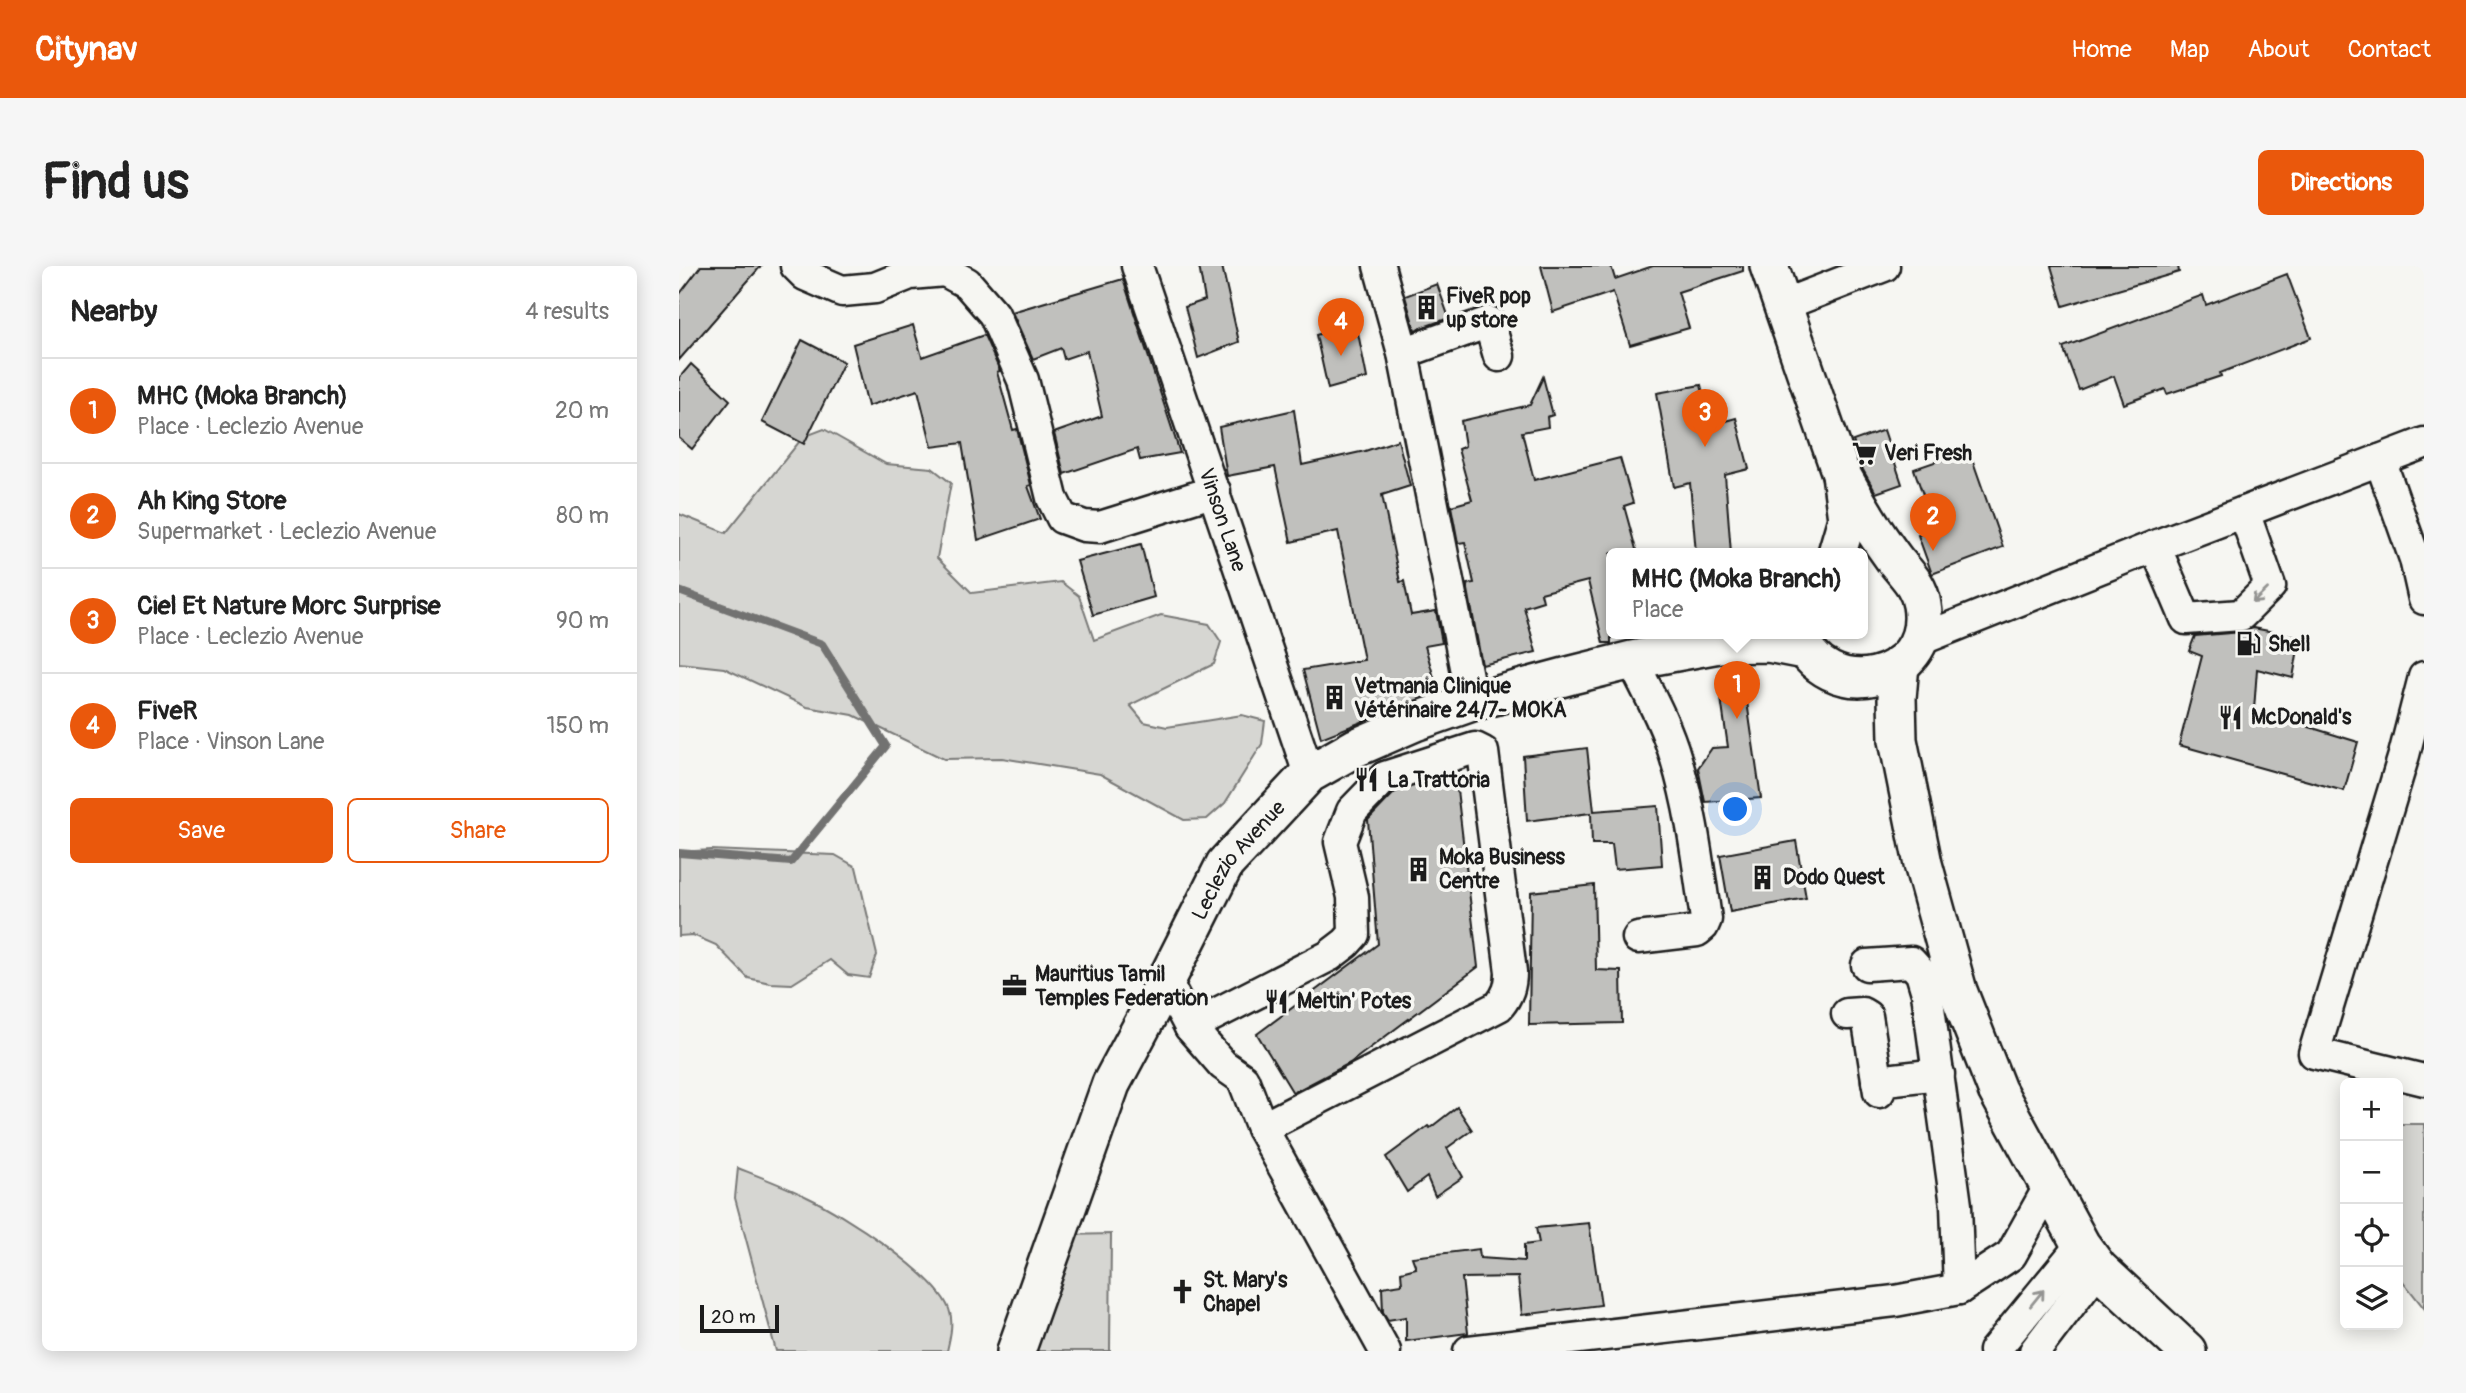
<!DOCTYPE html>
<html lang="en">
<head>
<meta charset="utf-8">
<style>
  body { margin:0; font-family:Pangolin,sans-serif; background:#f6f6f6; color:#222 }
  .controls { position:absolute; right:21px; bottom:21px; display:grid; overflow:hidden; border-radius:10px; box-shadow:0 4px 18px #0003 }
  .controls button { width:63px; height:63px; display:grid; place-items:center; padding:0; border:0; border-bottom:2px solid #e0e0e0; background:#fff; color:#222; font:35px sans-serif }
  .scale { position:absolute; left:21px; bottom:18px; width:79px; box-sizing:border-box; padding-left:7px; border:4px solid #1c1c1c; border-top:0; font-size:19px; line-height:24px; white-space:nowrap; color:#1c1c1c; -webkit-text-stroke:5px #f6f6f2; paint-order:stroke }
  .you { position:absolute; left:1057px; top:544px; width:24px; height:24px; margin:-18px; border:5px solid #fff; border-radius:50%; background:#1a73e8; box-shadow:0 0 0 10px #1a73e833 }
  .badge { display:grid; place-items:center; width:46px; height:46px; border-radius:50%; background:#ea580c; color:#fff; font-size:23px; font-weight:700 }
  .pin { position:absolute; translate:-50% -58px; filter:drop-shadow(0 2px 4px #0008) }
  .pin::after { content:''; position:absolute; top:37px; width:24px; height:21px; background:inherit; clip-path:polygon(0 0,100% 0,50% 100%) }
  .popup { position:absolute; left:927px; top:282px; width:262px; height:91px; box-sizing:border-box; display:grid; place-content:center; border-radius:10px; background:#fff; filter:drop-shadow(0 2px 5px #0005); font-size:23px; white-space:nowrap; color:#767676 }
  .popup b { font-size:26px; color:#222 }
  .popup::after { content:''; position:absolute; left:50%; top:100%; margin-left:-14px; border:14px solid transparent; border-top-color:#fff }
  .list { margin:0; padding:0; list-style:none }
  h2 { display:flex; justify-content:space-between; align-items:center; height:91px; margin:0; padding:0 28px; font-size:30px }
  h2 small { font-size:23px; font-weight:400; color:#767676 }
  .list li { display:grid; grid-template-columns:46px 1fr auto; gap:21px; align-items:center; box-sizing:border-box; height:105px; padding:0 28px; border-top:2px solid #e0e0e0 }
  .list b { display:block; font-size:26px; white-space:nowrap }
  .list p { margin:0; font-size:23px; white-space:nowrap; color:#767676 }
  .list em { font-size:23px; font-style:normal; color:#767676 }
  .actions { display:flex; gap:14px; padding:21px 28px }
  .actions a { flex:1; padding:16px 0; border:2px solid #ea580c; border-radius:10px; text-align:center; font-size:24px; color:#ea580c }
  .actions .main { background:#ea580c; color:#fff }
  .icon { flex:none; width:38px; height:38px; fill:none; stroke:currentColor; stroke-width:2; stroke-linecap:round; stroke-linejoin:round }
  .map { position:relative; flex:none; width:1745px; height:1085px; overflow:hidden; border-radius:10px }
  header { display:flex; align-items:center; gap:42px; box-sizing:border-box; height:98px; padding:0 35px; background:#ea580c; color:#fff }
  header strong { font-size:33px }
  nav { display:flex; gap:38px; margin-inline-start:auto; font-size:24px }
  .intro { display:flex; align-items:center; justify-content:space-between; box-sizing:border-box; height:168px; padding:0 42px }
  h1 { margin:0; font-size:49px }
  .button { padding:18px 32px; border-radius:10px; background:#ea580c; color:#fff; font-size:24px; font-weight:700 }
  main { display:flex; gap:42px; padding:0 42px }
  aside { flex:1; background:#fff; border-radius:10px; box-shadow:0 4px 18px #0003 }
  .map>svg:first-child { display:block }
  .green { fill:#d6d6d2; stroke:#797977; stroke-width:2 }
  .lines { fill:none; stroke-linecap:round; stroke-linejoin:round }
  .stream { stroke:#727271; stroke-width:8 }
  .building { fill:#c0c0bd; stroke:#1c1c1c; stroke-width:2 }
  .minor-casing { stroke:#1c1c1c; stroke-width:35 }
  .major-casing { stroke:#1c1c1c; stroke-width:42 }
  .minor { stroke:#f6f6f2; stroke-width:30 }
  .major { stroke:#f6f6f2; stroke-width:37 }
  .oneway { stroke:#949492 }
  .labels { text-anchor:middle; stroke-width:7; stroke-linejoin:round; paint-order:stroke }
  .poi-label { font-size:21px; font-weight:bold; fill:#1c1c1c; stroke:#f6f6f2; text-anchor:start }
  .street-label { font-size:21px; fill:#1c1c1c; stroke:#f6f6f2 }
</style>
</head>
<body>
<header>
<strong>Citynav</strong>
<nav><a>Home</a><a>Map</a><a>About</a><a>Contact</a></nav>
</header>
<div class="intro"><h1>Find us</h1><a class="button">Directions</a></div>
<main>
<aside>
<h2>Nearby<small>4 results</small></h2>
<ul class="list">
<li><span class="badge">1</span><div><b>MHC (Moka Branch)</b><p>Place · Leclezio Avenue</p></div><em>20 m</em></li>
<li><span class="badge">2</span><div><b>Ah King Store</b><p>Supermarket · Leclezio Avenue</p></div><em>80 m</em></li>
<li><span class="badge">3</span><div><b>Ciel Et Nature Morc Surprise</b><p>Place · Leclezio Avenue</p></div><em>90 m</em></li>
<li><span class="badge">4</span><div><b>FiveR</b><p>Place · Vinson Lane</p></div><em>150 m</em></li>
</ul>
<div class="actions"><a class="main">Save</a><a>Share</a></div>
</aside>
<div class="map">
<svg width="1745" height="1085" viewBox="0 0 1745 1085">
  <rect width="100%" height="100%" fill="#f6f6f2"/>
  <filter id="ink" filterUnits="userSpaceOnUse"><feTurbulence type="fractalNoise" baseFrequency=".0143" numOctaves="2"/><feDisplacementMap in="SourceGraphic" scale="14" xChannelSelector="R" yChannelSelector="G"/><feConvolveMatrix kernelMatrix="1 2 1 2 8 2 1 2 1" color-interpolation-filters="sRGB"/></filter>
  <g filter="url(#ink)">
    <!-- green -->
    <g class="green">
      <polygon points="145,163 207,198 253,202 272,217 258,292 293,327 382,316 400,330 415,374 482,349 530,358 542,376 535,398 451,439 465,456 488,461 563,449 586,455 583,478 546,537 528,553 505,554 421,508 323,492 265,493 174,449 128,441 45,402 0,397 0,248 47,267 124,171"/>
      <polygon points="32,584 156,589 177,601 198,689 190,712 169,709 151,694 113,718 91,717 69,712 37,679 14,669 0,670 0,586"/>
      <polygon points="1720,858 1745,858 1745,1042 1719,1009"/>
      <path d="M59,902C82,911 106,920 128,931C164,948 256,1007 270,1043C275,1056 271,1072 268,1085H97L56,932Z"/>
      <polygon points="432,968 431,1085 350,1085 386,969"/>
    </g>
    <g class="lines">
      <!-- stream -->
      <polyline class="stream" points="0,325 143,378 207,480 112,596 0,587"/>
    </g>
    <!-- building -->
    <g class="building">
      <polygon points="22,0 82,0 0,94 0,29"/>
      <polygon points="520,0 543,0 560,76 519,92 506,41 526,34"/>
      <polygon points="862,0 932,0 936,13 974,0 1064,0 1064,5 999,26 1010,62 951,79 934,26 874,46"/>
      <polygon points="1372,0 1499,0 1500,6 1384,40"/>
      <polygon points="1608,8 1632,72 1541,107 1542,110 1488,128 1486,123 1445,138 1435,110 1400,124 1384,81 1524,29 1527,39"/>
      <polygon points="444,13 501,187 461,194 458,183 385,208 375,167 423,150 408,85 385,93 382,82 354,93 333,46"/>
      <polygon points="758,18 770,52 736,64 726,30"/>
      <polygon points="677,57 688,112 649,123 637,69"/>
      <polygon points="234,59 243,91 305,69 321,105 318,106 334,164 338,163 352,219 349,220 361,253 299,274 283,177 253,181 239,124 189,140 174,78"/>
      <polygon points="123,74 165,96 125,178 83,156"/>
      <polygon points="12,98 51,134 13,183 0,172 0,112"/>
      <polygon points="864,111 874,149 868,151 869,161 843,166 855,214 941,192 954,237 945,240 958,287 932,287 932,377 924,377 909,315 862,327 864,335 845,341 857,386 803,399 788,318 795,317 786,276 779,277 772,240 793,234 779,183 786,180 782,155 851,139"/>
      <polygon points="1022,119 1032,159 1057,152 1070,203 1046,209 1052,287 1017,287 1011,217 995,221 978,127"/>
      <polygon points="615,144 623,199 686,185 719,174 731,220 703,229 721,316 725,315 732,349 757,345 763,377 746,380 759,426 642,472 624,404 685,394 659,265 612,276 596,201 548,210 540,161"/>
      <polygon points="1205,164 1223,218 1197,227 1184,204 1174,175"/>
      <polygon points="1290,184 1324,281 1253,308 1239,269 1256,263 1235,203"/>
      <polygon points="462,278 475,331 414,349 398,295"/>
      <polygon points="1574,362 1621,371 1614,412 1578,403 1575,444 1679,476 1665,525 1500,479 1523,390 1510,385 1516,370 1563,366"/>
      <polygon points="1066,422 1082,532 1026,536 1019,502 1033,482 1049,481 1041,425"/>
      <polygon points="908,482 915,545 979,540 983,599 936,603 933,578 913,578 912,547 848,555 844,490"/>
      <polygon points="776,507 799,701 671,797 614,827 578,768 699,678 689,554 716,526"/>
      <polygon points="1117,575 1127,632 1051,646 1041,589"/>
      <polygon points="915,619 917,704 942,705 943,757 850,759 852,626"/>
      <polygon points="778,841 793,864 768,882 784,911 756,930 748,911 728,926 707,891 749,860 751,862"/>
      <polygon points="910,957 922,1039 843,1049 839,1011 783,1012 789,1067 727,1075 727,1051 709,1054 704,1046 703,1021 723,1018 722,1006 737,1002 733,991 800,983 801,992 845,995 845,979 860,977 857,962"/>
    </g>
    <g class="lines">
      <defs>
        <g id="minor">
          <polyline points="117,0 126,9 163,25 196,22 231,8 266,5 288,17 315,48 344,114 373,232 383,252 405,260 421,261 536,225"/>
          <path id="s1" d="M458,0L630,508"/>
          <polyline points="700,0 724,87 793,436"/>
          <polyline points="1104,39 1205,0"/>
          <polyline points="724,87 810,56 820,90"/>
          <polyline points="1701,194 1736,293 1745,333"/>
          <polyline points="1476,280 1507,353 1562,349 1591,320 1565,246"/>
          <polyline points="1238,375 1476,280 1745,177"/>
          <path d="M953,394C969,426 987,458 997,493C1013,545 1019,599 1027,653L1024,660L1018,665L959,672"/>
          <polyline points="1745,411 1725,489 1635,787 1745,814"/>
          <polyline points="1188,699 1232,696 1242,707 1248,727 1277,939 1280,1023"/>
          <polyline points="487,715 511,761 544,799 564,813 583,862 706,1085"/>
          <polyline points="1168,748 1183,747 1188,750 1200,826"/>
          <path d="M511,761L650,690L667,677L675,668L674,631L661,576L673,545L706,511L796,482L804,486L832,706C832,720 829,729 820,740L583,862"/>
          <polyline points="1198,815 1260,808"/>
          <polyline points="790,1085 1216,1035 1280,1023 1332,989 1370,921"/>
          <polyline points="1315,1085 1402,979"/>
          <polyline points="1356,1085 1419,1002"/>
        </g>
        <g id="major">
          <polyline points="1090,0 1162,208 1168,253 1158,287"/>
          <path d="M1118,367C1147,442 1256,416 1243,339C1240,319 1228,309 1216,294C1208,283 1199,271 1192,259C1181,242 1172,225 1162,208"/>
          <polyline points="1221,398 1218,432 1219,474 1244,598 1279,725 1318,824 1402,979 1419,1002 1508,1085"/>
          <path id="s2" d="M337,1085L432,818L487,715L546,598L630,508L676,482L736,456L793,436L893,409L953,394L1040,378L1089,377L1125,384"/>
        </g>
      </defs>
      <!-- minor casing -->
      <use href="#minor" class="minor-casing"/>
      <!-- major casing -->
      <use href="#major" class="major-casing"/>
      <!-- minor -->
      <use href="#minor" class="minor"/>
      <!-- major -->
      <use href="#major" class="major"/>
    </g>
    <!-- one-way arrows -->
    <defs><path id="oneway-shaft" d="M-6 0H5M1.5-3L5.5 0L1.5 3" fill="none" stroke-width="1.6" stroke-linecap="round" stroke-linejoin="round" transform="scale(1.75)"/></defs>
    <g class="oneway">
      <use href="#oneway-shaft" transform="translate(1581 330) rotate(136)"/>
      <use href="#oneway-shaft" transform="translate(1358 1032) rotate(-51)"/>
    </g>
  </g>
  <!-- icons -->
  <defs>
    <symbol id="building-bare" viewBox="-9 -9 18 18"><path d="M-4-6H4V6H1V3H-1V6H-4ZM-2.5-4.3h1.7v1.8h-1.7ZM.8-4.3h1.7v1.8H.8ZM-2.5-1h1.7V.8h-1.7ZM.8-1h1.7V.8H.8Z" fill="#1c1c1c" stroke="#f6f6f2" stroke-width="2.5" paint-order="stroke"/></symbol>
    <symbol id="supermarket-bare" viewBox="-9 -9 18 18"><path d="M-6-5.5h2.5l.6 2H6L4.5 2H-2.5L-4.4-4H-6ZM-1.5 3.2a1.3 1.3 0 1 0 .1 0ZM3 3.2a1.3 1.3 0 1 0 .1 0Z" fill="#1c1c1c" stroke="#f6f6f2" stroke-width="2.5" paint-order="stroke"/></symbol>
    <symbol id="fuel-bare" viewBox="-9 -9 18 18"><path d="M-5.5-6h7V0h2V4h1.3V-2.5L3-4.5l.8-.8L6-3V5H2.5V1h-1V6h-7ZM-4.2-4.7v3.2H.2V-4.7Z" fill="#1c1c1c" stroke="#f6f6f2" stroke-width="2.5" paint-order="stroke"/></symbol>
    <symbol id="restaurant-bare" viewBox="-9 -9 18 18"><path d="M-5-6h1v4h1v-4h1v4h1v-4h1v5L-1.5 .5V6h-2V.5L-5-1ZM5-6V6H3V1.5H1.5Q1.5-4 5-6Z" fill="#1c1c1c" stroke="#f6f6f2" stroke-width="2.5" paint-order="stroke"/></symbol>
    <symbol id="office-bare" viewBox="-9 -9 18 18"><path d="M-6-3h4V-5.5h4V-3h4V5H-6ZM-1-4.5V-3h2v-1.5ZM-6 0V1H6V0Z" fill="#1c1c1c" stroke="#f6f6f2" stroke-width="2.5" paint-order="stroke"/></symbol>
    <symbol id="church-bare" viewBox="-9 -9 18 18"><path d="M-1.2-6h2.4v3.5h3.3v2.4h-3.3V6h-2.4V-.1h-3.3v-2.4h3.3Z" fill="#1c1c1c" stroke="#f6f6f2" stroke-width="2.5" paint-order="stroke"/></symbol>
  </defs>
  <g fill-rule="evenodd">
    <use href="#building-bare" x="730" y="24" width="35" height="35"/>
    <use href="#supermarket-bare" x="1168" y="170" width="35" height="35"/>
    <use href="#fuel-bare" x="1552" y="360" width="35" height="35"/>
    <use href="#building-bare" x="638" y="414" width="35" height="35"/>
    <use href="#restaurant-bare" x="1534" y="434" width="35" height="35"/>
    <use href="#restaurant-bare" x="670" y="496" width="35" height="35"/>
    <use href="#building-bare" x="722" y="586" width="35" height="35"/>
    <use href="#building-bare" x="1066" y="594" width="35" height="35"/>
    <use href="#office-bare" x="318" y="702" width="35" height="35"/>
    <use href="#restaurant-bare" x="580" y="718" width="35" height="35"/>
    <use href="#church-bare" x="486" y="1008" width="35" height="35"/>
  </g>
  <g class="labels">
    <!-- poi labels -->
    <g class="poi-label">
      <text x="767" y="37">FiveR pop<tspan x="767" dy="24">up store</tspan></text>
      <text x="1205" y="194">Veri Fresh</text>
      <text x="1589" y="385">Shell</text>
      <text x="675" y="427">Vetmania Clinique<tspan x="675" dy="24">Vétérinaire 24/7- MOKA</tspan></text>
      <text x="1572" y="458">McDonald's</text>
      <text x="708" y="521">La Trattoria</text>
      <text x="760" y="598">Moka Business<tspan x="760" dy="24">Centre</tspan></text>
      <text x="1104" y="618">Dodo Quest</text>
      <text x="356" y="715">Mauritius Tamil<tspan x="356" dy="24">Temples Federation</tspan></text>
      <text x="618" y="742">Meltin' Potes</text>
      <text x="524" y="1021">St. Mary's<tspan x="524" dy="24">Chapel</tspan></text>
    </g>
    <!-- street labels -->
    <g class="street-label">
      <text dy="7" stroke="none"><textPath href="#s1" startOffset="268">Vinson Lane</textPath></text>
      <text dy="7" stroke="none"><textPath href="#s2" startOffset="542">Leclezio Avenue</textPath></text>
    </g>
  </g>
</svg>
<div class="controls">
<button>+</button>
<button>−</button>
<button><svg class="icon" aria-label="locate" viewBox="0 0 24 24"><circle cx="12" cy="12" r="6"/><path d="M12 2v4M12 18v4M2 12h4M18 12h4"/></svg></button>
<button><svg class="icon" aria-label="layers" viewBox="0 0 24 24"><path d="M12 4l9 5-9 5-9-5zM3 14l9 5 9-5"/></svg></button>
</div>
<div class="scale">20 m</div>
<div class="you"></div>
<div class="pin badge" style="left:1058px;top:453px">1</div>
<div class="popup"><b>MHC (Moka Branch)</b>Place</div>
<div class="pin badge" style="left:1254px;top:285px">2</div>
<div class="pin badge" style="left:1026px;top:181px">3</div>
<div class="pin badge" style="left:662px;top:90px">4</div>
</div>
</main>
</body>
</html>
